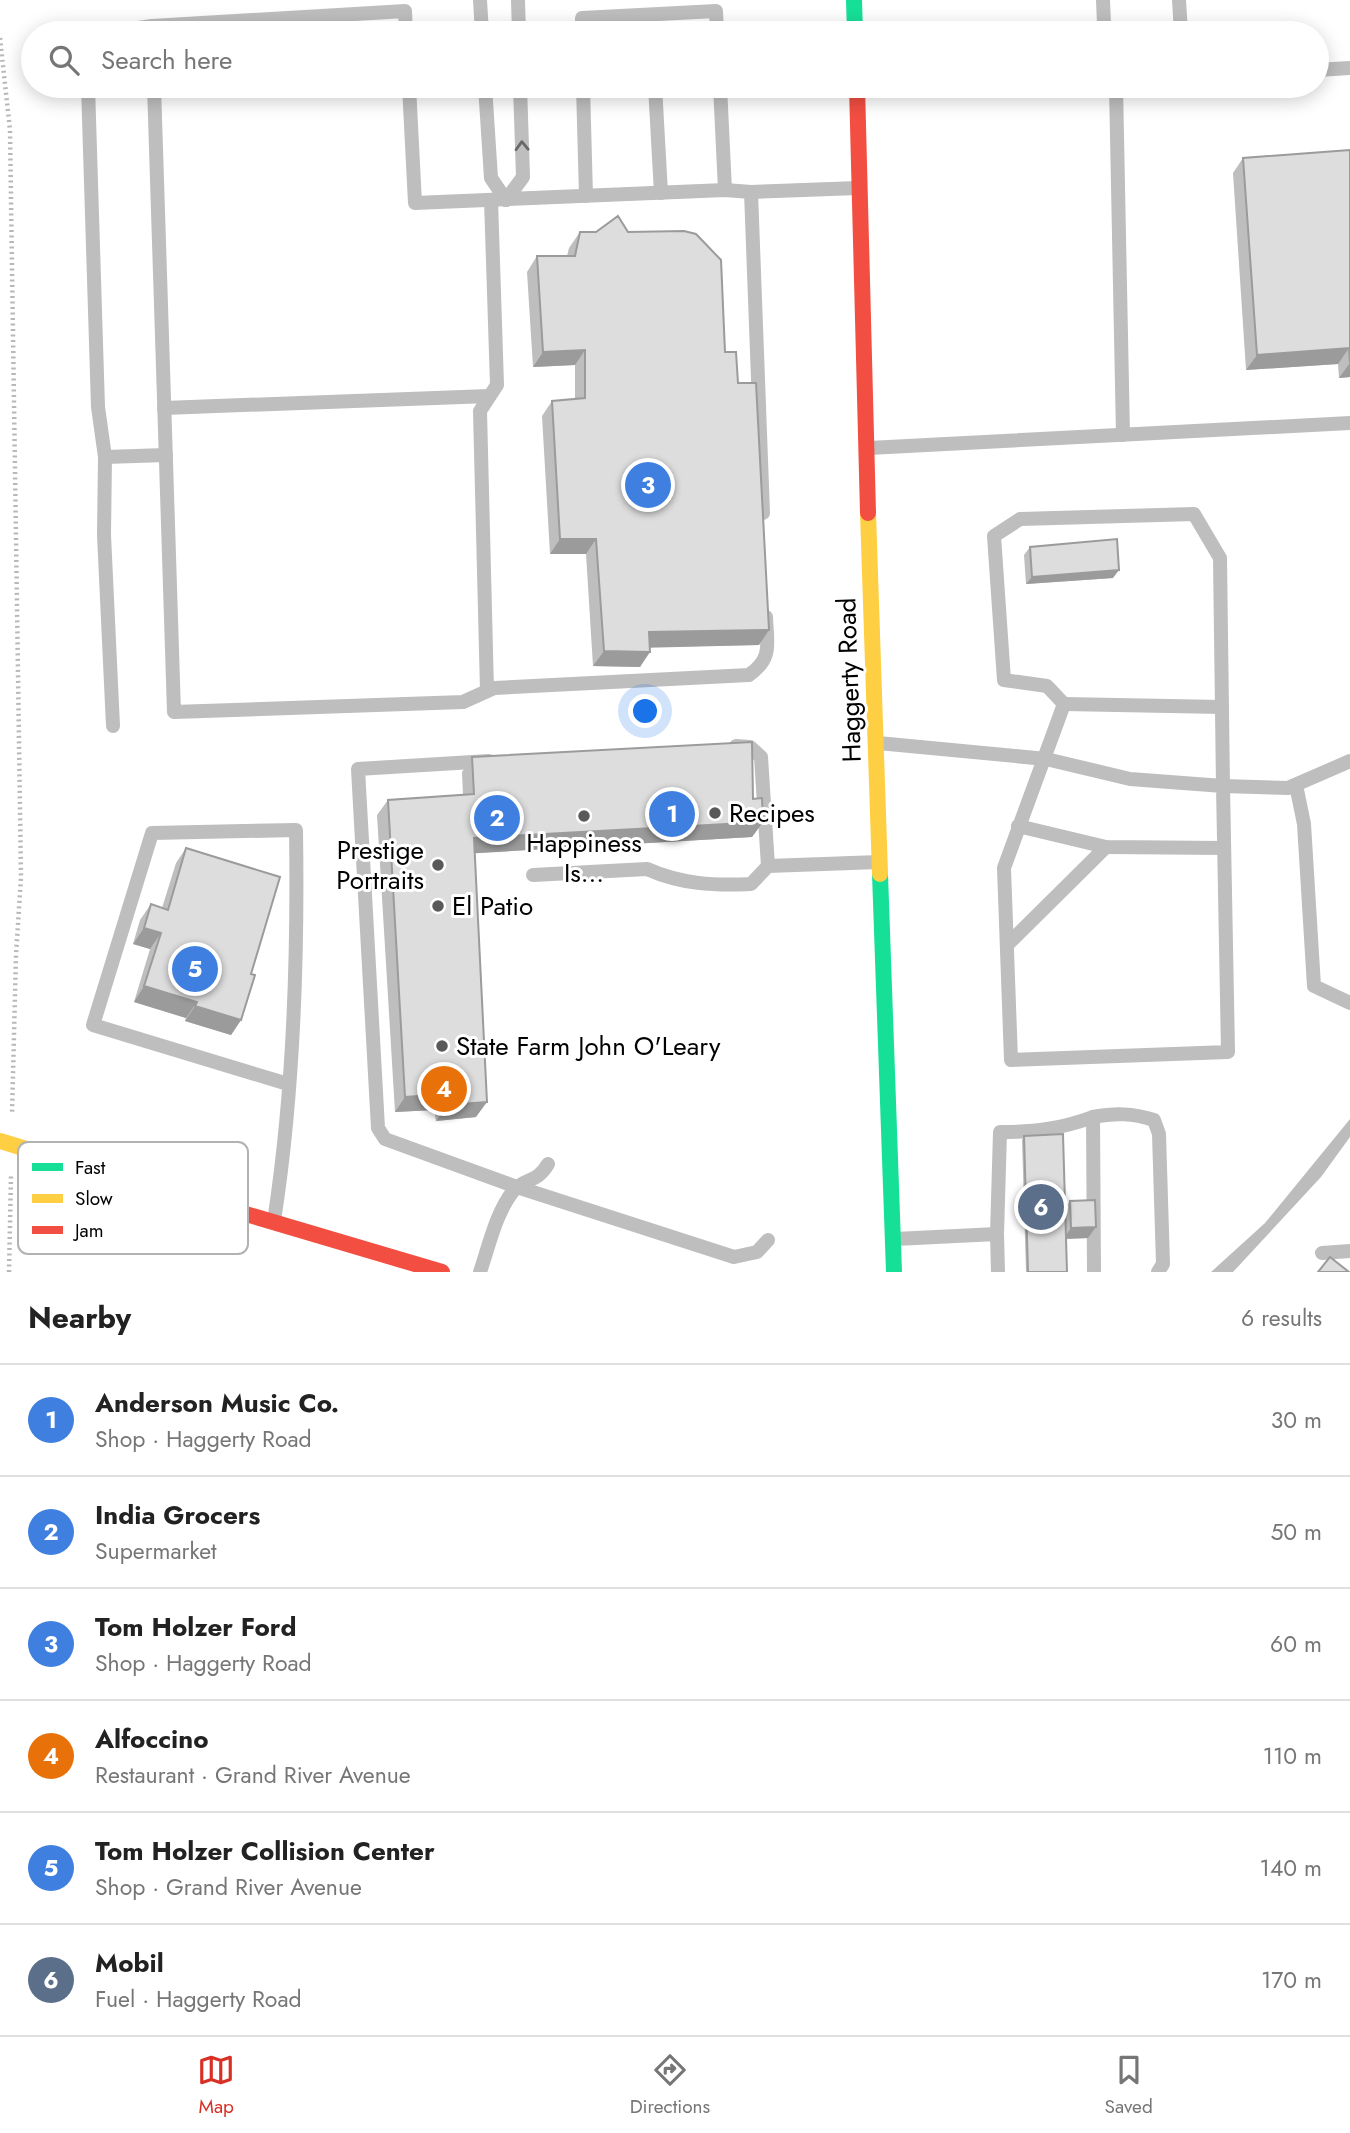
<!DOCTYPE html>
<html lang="en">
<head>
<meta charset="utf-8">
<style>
  body { margin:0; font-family:Jost,sans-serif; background:#f2f2f2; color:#222 }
  .you { position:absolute; left:646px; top:712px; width:24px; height:24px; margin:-18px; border:5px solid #fff; border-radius:50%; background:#1a73e8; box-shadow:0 0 0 10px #1a73e833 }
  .badge { display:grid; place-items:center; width:46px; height:46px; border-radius:50%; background:#d93025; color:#fff; font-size:23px; font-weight:700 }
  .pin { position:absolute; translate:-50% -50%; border:4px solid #fff; box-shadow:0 2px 7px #0006 }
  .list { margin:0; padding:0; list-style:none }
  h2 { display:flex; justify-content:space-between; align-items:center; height:91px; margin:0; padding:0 28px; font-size:30px }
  h2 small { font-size:23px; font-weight:400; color:#767676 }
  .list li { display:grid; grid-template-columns:46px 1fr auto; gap:21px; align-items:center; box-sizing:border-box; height:112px; padding:0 28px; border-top:2px solid #e0e0e0 }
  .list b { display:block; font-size:26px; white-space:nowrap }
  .list p { margin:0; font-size:23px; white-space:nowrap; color:#767676 }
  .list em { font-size:23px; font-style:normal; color:#767676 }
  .icon { flex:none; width:38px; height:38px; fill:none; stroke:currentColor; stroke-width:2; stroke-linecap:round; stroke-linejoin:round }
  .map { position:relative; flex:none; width:1350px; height:1272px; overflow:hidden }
  .search { position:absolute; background:#fff; box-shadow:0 4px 18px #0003; left:21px; right:21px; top:21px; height:77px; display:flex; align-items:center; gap:18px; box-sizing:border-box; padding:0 24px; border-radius:38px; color:#767676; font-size:26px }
  .sheet { height:763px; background:#fff }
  nav { display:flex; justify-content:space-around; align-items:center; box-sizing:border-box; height:98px; border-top:2px solid #e0e0e0; background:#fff; font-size:19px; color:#767676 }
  nav a { display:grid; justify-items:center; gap:4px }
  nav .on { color:#d93025 }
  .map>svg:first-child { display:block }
  .water { fill:#bcbcbc }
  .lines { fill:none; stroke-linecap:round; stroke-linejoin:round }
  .path { stroke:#b8b8b8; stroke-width:4.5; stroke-dasharray:2 3.5; stroke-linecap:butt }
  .lane { stroke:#bebebe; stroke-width:14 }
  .fast { stroke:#16e098; stroke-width:16 }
  .slow { stroke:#ffcf43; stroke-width:16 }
  .jam { stroke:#f24e42; stroke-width:16 }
  .slow-bridge { stroke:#ffcf43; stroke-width:16 }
  .wall { fill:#bebebe }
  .shaded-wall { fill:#9b9b9b }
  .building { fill:#ddd; stroke:#9b9b9b; stroke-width:2 }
  .oneway { stroke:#686868 }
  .poi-dot { fill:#595959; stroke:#fff; stroke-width:2.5 }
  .labels { text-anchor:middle; stroke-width:6; stroke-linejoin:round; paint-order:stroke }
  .street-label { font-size:26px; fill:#000; stroke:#fff }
  .poi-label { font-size:26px; fill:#000; stroke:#fff; text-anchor:start }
  .key { fill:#fff; stroke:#b2b2b2; stroke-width:2 }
  .key-label { font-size:19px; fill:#000 }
</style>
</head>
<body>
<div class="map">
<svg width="1350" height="1272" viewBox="0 0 1350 1272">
  <rect width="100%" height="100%" fill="#fff"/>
  <!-- water -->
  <polygon class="water" points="1350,1119 1350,1137 1321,1177 1233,1272 1211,1272 1265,1223"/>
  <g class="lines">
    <!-- path -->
    <g class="path">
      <polyline points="0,38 10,130 21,877 16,955 12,1115"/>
      <polyline points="9,1272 11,1176"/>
    </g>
    <!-- lane -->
    <g class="lane">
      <polyline points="480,0 482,33"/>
      <polyline points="518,0 519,33"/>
      <polyline points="1103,0 1104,24 1108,33"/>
      <polyline points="1179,0 1181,33"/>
      <polyline points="651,15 652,33"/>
      <polyline points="103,33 152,26"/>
      <polyline points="153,33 152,26 405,11 406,33"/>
      <polyline points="582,33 582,18 716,11 717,33"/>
      <polyline points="1317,70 1350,68"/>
      <polyline points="88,86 98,407 105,457 166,455"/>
      <path d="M154,86L174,712L463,702L494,688L749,675C773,658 767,644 766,617"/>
      <polyline points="409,86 415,203 725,190 751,192 858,188"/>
      <polyline points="485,86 491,178 506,200"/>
      <polyline points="583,86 586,196"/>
      <polyline points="655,86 661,193"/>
      <polyline points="720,86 725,190"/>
      <polyline points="1116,86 1123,435"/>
      <polyline points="751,192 763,513"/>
      <polyline points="506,200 523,177 520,86"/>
      <polyline points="164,408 489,396"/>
      <polyline points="869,448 1350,423"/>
      <polyline points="105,457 104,535 113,726"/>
      <polyline points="487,691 480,411 497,385 491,200"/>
      <polyline points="1064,704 1222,707"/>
      <polyline points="878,743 1046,759 1130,779 1223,786 1228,1052 1011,1060 1004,868 1064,704 1047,686 1004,680 994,536 1020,519 1194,514 1220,558 1223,786 1288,788 1350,761"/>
      <polyline points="736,746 750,747 761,757 768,866"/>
      <polyline points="489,761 358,769 378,1128 385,1139 517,1187 734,1257 757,1252 768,1240"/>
      <polyline points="1296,785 1304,824 1314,986 1350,1003"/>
      <polyline points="1018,826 1106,847 1224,848"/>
      <path d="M533,875L647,869C681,884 714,886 751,884L768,866L879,862"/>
      <polyline points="1007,945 1106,847"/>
      <path d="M274,1221C294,1092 298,960 296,830L152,833L93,1025L288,1084"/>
      <path d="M997,1234L1000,1132C1035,1132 1060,1129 1093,1117"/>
      <polyline points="895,1239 997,1234 998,1272"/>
      <polyline points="1322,1253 1350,1251"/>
      <path d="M480,1272C489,1246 496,1212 514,1190C525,1178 537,1183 548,1164"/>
      <path d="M1094,1272L1093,1117C1115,1113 1132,1113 1154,1120L1159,1134L1163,1264L1158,1272"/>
    </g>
    <!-- fast -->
    <g class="fast">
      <polyline points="854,0 855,33"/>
      <polyline points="880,874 894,1272"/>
    </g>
    <!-- slow -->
    <polyline class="slow" points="868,513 880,874"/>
    <!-- jam -->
    <g class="jam">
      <polyline points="857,86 868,513"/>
      <polyline points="36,1152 442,1272"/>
    </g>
    <!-- slow-bridge -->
    <polyline class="slow-bridge" points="0,1141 36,1152"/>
  </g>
  <!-- wall -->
  <g class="wall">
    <polygon points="1350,150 1350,377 1339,378 1338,364 1246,370 1233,173 1243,158"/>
    <polygon points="580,232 628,232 725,352 738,383 759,645 650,647 640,667 593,666 586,554 550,554 542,416 552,401 575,399 575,365 533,367 527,272 537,256 567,256 569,248"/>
    <polygon points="1030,547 1113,578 1026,584 1024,555"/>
    <polygon points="472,757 753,799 763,822 752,837 474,853 476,1117 436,1121 434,1110 395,1112 377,815 388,800 463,795 462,772"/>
    <polygon points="186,848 251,974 241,1020 231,1035 185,1021 186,1018 134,1002 150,949 133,944 140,920 151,904 162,908 176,863"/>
    <polygon points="1024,1136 1065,1208 1070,1201 1088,1238 1066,1239 1067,1272 1026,1272 1022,1140"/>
  </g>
  <!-- shaded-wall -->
  <g class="shaded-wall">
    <polygon points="1349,348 1338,364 1246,370 1257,355"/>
    <polygon points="585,350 575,365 533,367 543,352"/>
    <polygon points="1350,363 1350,377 1339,378"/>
    <polygon points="560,539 596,539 586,554 550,554"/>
    <polygon points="1119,570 1113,578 1026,584 1032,577"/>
    <polygon points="769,630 759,645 638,648 649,632"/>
    <polygon points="604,651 650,652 640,667 593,666"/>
    <polygon points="763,822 752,837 463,854 474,838"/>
    <polygon points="144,928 161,933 150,949 133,944"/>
    <polygon points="144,986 197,1002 186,1018 134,1002"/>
    <polygon points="195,1006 241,1020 231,1035 185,1021"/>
    <polygon points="445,1094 434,1110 395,1112 405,1097"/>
    <polygon points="487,1102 476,1117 436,1121 447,1105"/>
    <polygon points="1096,1227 1088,1238 1063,1239 1071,1228"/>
  </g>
  <!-- building -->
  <g class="building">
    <polygon points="1350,150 1350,363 1349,348 1257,355 1243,158"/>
    <polygon points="618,216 628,232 684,231 696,234 721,260 725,352 736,352 738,383 756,383 769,630 649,632 650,652 604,651 596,539 560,539 552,401 585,398 585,350 543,352 537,256 575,256 580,232 596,232"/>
    <polygon points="1117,539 1119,570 1032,577 1030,547"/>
    <polygon points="752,742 753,799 762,798 763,822 474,838 487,1102 447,1105 445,1094 405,1097 388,800 474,794 472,757"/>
    <polygon points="186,848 280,877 251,974 255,975 241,1020 195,1006 197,1002 144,986 161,933 144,928 151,904 168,910"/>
    <polygon points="1063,1134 1067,1272 1028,1272 1024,1136"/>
    <polygon points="1095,1200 1096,1227 1071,1228 1070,1201"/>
    <polygon points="1330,1257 1349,1272 1318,1272"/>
  </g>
  <!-- one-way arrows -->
  <defs><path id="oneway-chevron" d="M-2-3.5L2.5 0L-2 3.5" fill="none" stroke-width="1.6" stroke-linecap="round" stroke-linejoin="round" transform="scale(1.75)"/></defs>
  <use class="oneway" href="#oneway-chevron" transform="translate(522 146) rotate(-92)"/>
  <!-- markers -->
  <g class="poi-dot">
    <circle cx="715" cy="813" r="7"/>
    <circle cx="584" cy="816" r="7"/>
    <circle cx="438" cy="865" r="7"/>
    <circle cx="438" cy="906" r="7"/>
    <circle cx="442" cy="1046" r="7"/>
  </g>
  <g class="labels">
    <!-- street labels -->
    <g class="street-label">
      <text transform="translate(849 680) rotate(-92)" y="9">Haggerty Road</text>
    </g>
    <!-- poi labels -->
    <g class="poi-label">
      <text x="729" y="822">Recipes</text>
      <text x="584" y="852" text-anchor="middle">Happiness<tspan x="584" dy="30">Is...</tspan></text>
      <text x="424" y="859" text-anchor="end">Prestige<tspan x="424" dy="30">Portraits</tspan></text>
      <text x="452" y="915">El Patio</text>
      <text x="456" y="1055">State Farm John O'Leary</text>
    </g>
  </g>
  <!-- legend -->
  <rect x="18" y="1142" width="230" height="112" rx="10" class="key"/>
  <rect x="32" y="1163" width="31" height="8" fill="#16e098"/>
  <rect x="32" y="1194" width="31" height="9" fill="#ffcf43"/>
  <rect x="32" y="1226" width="31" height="8" fill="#f24e42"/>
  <g class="key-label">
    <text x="75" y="1174">Fast</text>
    <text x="75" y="1205">Slow</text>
    <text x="75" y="1237">Jam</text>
  </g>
</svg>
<div class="you"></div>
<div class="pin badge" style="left:672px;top:814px;background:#3f7fe0">1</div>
<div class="pin badge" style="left:497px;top:818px;background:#3f7fe0">2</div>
<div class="pin badge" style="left:648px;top:485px;background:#3f7fe0">3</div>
<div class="pin badge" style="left:444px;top:1089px;background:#e8710a">4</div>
<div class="pin badge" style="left:195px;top:969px;background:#3f7fe0">5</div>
<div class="pin badge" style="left:1041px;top:1207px;background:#5c6f8a">6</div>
<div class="search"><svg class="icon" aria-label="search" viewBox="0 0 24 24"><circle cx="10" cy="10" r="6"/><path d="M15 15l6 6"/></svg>Search here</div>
</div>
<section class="sheet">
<h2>Nearby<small>6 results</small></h2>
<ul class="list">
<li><span class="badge" style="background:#3f7fe0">1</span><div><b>Anderson Music Co.</b><p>Shop · Haggerty Road</p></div><em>30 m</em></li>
<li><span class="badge" style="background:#3f7fe0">2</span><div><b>India Grocers</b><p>Supermarket</p></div><em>50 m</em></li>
<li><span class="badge" style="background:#3f7fe0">3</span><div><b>Tom Holzer Ford</b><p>Shop · Haggerty Road</p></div><em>60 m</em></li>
<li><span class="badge" style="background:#e8710a">4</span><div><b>Alfoccino</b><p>Restaurant · Grand River Avenue</p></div><em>110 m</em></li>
<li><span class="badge" style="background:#3f7fe0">5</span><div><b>Tom Holzer Collision Center</b><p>Shop · Grand River Avenue</p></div><em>140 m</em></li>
<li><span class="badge" style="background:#5c6f8a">6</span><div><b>Mobil</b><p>Fuel · Haggerty Road</p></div><em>170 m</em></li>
</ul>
</section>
<nav>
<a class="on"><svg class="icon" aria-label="map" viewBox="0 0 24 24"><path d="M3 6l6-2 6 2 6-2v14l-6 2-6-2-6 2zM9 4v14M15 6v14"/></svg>Map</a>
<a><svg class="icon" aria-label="directions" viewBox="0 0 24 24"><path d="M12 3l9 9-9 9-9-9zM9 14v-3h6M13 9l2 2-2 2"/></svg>Directions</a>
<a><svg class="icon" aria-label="saved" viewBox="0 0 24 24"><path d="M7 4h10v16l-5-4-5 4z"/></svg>Saved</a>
</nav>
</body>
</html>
